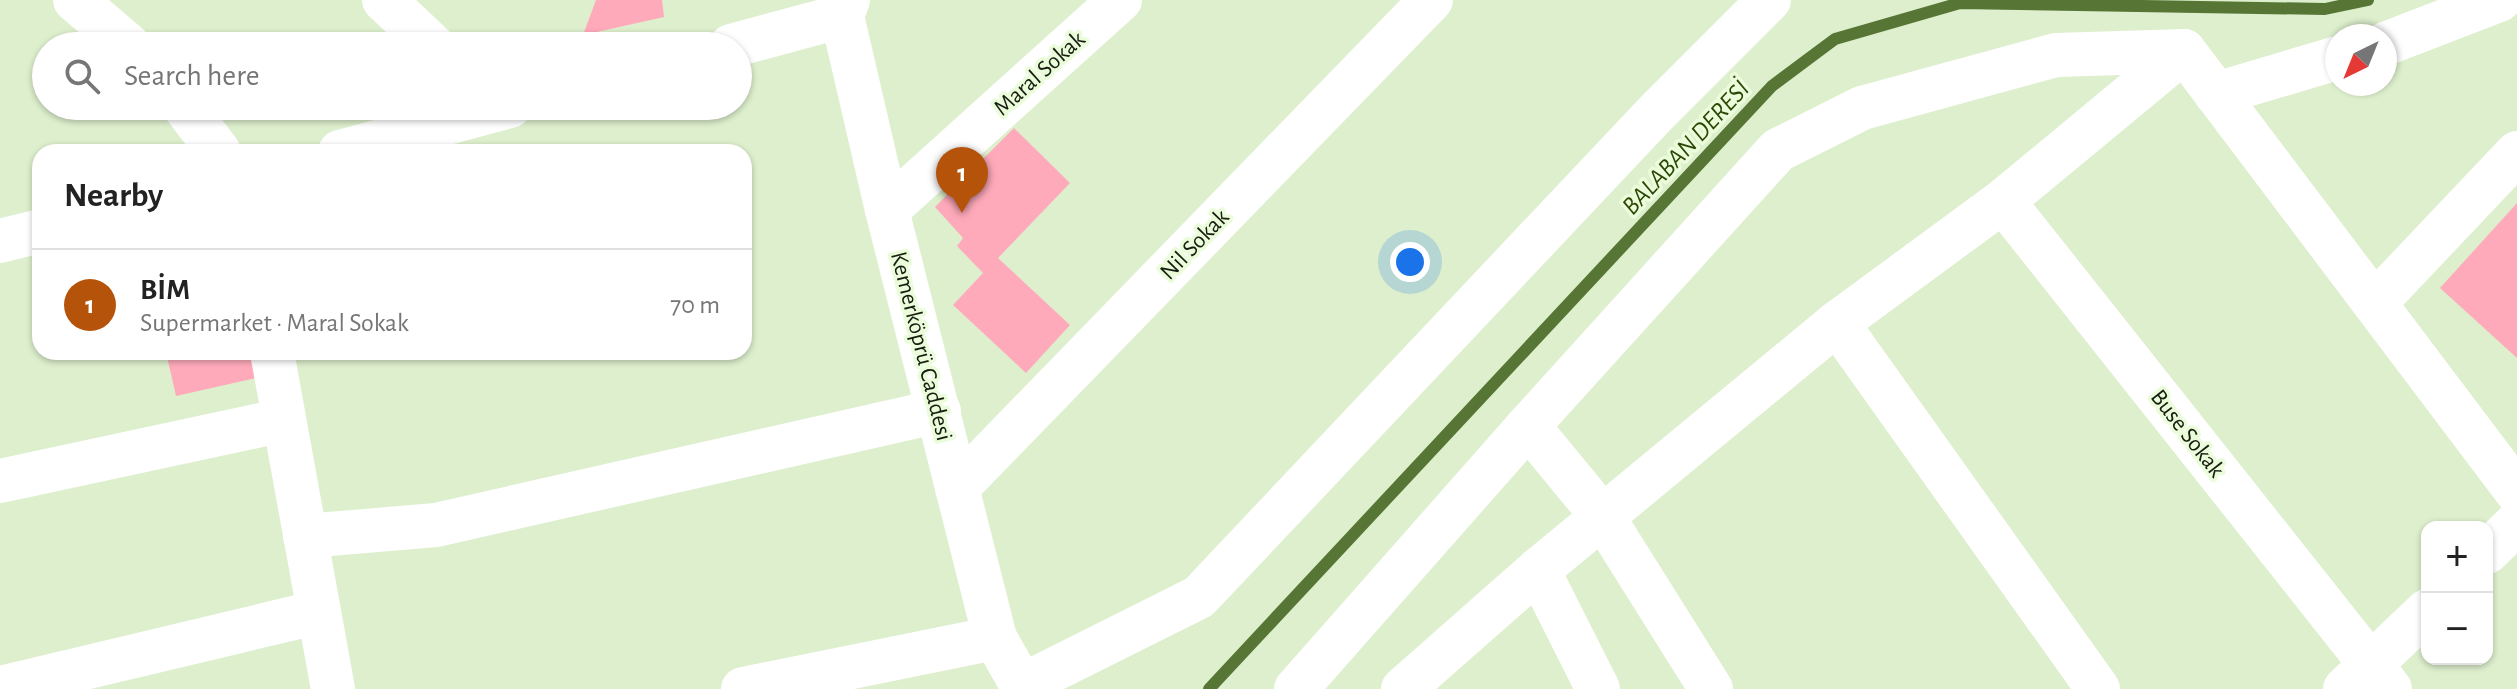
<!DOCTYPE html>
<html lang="en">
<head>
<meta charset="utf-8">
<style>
  body { margin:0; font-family:"Alegreya Sans",sans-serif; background:#f2f2f2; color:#222 }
  .controls { position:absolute; right:24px; bottom:24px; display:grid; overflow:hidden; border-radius:16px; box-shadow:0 2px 6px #0004 }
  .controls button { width:72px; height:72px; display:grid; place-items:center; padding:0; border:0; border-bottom:2px solid #e0e0e0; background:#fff; color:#222; font:40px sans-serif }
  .compass { position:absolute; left:2325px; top:24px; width:72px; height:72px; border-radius:50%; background:#fff; box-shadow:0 2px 6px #0004; rotate:223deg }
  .you { position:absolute; left:1410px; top:262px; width:28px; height:28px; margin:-20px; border:6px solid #fff; border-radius:50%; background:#1a73e8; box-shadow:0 0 0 12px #1a73e833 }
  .badge { display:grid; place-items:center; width:52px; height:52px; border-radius:50%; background:#b45309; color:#fff; font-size:26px; font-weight:700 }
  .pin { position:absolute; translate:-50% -66px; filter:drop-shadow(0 2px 4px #0008) }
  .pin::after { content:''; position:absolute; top:42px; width:28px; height:24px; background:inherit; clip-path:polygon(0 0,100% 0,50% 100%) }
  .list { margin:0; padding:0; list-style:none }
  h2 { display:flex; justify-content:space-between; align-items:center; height:104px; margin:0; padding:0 32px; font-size:34px }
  h2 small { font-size:26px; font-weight:400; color:#767676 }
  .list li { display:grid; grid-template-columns:52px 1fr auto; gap:24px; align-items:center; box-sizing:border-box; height:112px; padding:0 32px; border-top:2px solid #e0e0e0 }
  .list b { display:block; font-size:30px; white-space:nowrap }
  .list p { margin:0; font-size:26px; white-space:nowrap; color:#767676 }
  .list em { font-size:26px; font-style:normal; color:#767676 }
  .icon { flex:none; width:44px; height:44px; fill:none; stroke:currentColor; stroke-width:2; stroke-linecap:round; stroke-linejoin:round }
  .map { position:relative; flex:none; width:2517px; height:689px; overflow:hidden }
  .search { position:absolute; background:#fff; box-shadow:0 2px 6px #0004; left:32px; top:32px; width:720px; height:88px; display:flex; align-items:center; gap:20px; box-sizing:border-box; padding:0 28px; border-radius:44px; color:#767676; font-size:30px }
  .panel { position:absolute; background:#fff; box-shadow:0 2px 6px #0004; left:32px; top:144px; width:720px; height:216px; border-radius:24px }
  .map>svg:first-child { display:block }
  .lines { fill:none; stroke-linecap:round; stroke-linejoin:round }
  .stream { stroke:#577635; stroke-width:12 }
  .building { fill:#fab }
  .minor { stroke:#fff; stroke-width:44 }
  .labels { text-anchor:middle; stroke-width:7; stroke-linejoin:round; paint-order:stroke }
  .street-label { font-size:24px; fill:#171d11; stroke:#eafcda }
  .water-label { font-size:26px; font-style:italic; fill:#2c4705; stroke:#eafcda }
</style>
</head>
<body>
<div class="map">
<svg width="2517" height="689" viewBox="0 0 2517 689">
  <rect width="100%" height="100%" fill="#ddefcd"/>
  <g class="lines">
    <!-- stream -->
    <polyline class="stream" points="1209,689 1772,86 1835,39 1960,3 2325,9 2368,0"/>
  </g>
  <!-- building -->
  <g class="building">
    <polygon points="596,0 662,0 664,17 583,35"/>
    <polygon points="1014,128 1070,183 998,258 1070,325 1026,373 953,305 983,273 957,246 963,238 935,207"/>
    <polygon points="2517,203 2517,358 2440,288"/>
    <polygon points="166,352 259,352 265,376 176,396"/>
  </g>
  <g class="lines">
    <!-- minor -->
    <g class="minor">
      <polyline points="75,0 129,46"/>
      <polyline points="384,0 433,46"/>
      <polyline points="848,0 842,16 887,210 995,638 1024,689"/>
      <polyline points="2385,44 2499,0"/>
      <polyline points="731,46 842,16"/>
      <polyline points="2216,94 2337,58"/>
      <polyline points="184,106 219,152"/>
      <polyline points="340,152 510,106"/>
      <polyline points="2003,201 2390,689"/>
      <polyline points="887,210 1120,0"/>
      <polyline points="0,241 40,231"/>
      <polyline points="2375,303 2517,153"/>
      <polyline points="1837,323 2098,689"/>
      <polyline points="272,352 333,689"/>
      <polyline points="1528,426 1603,517 1711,689"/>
      <polyline points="0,481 284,420"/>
      <polyline points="957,488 1431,0"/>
      <polyline points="305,536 436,525 939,411"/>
      <polyline points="2487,552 2517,523"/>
      <polyline points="1538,570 1598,689"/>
      <polyline points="1023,685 1199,597 1655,114 1769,0"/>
      <polyline points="0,688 319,612"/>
      <polyline points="743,689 995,638"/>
      <polyline points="1296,689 1528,426 1778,150 1862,108 2056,55 2184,51"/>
      <polyline points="1403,689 1538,570 1837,323 2003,201 2184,51 2517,492"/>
      <polyline points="2345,689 2427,611"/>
    </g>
  </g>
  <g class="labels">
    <!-- street labels -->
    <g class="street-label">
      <text transform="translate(1039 73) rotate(-42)" y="8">Maral Sokak</text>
      <text transform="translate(1194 244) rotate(-46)" y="8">Nil Sokak</text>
      <text transform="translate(922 346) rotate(76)" y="8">Kemerköprü Caddesi</text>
      <text transform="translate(2188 433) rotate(52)" y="8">Buse Sokak</text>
    </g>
    <!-- water labels -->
    <g class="water-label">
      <text transform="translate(1685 147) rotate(-47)" y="9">BALABAN DERESİ</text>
    </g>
  </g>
</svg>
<div class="controls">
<button>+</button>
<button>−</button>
</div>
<svg class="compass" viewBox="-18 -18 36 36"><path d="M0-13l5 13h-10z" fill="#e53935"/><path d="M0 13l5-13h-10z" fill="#767676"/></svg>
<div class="you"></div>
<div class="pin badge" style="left:962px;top:213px">1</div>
<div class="search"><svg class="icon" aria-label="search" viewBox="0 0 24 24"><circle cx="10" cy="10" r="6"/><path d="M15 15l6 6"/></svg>Search here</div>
<section class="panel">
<h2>Nearby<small></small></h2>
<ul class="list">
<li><span class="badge">1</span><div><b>BİM</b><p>Supermarket · Maral Sokak</p></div><em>70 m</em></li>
</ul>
</section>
</div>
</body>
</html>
